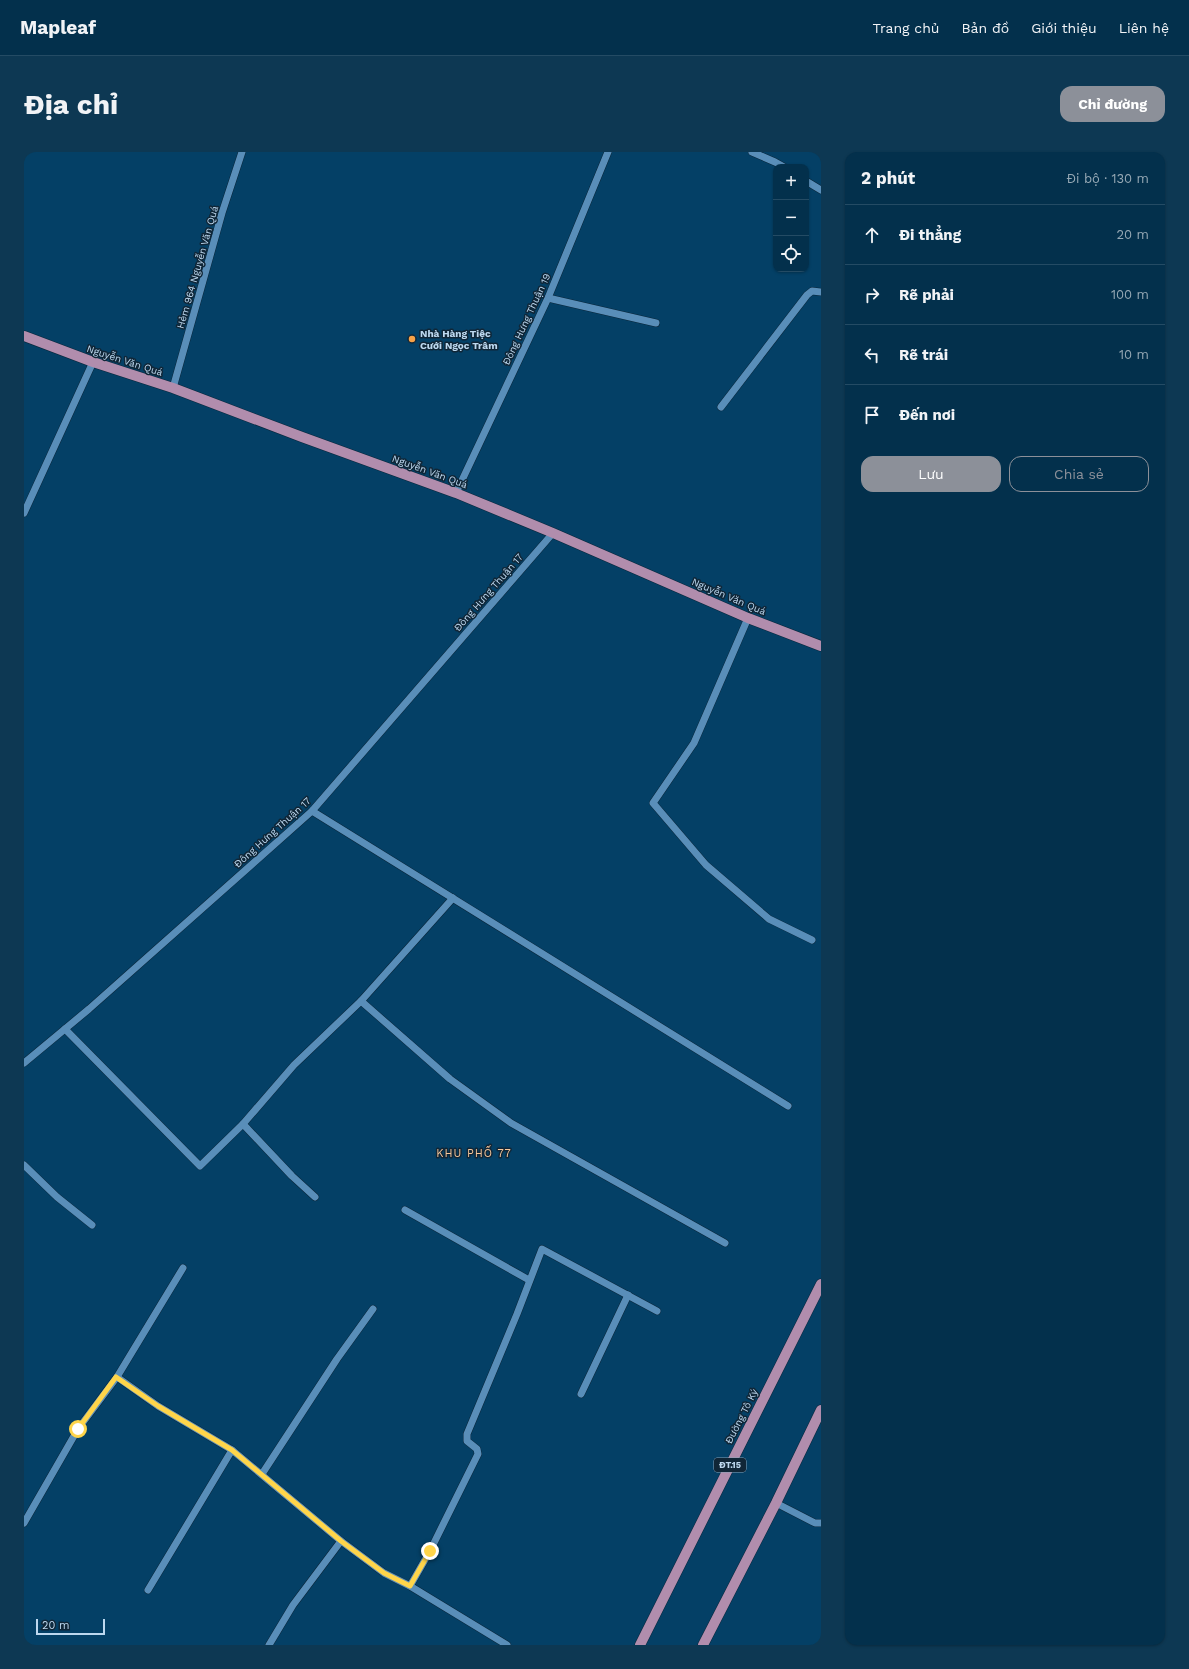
<!DOCTYPE html>
<html lang="vi">
<head>
<meta charset="utf-8">
<style>
  body { margin:0; font-family:"Work Sans",sans-serif; background:#0d3853; color:#f1f3f6 }
  .controls { position:absolute; right:12px; top:12px; display:grid; overflow:hidden; border-radius:8px; box-shadow:0 1px 3px #0004 }
  .controls button { width:36px; height:36px; display:grid; place-items:center; padding:0; border:0; border-bottom:1px solid #244b64; background:#03304c; color:#f1f3f6; font:20px sans-serif }
  .scale { position:absolute; left:12px; bottom:10px; width:69px; box-sizing:border-box; padding-left:4px; border:2px solid #bdd8ef; border-top:0; font-size:11px; line-height:14px; white-space:nowrap; color:#bdd8ef; -webkit-text-stroke:3px #102637; paint-order:stroke }
  .stop { position:absolute; width:12px; height:12px; margin:-9px; border:3px solid #ffd54a; border-radius:50%; background:#fff }
  .stop.end { background:#ffd54a; border-color:#fff; box-shadow:0 1px 4px #0008 }
  .list { margin:0; padding:0; list-style:none }
  h2 { display:flex; justify-content:space-between; align-items:center; height:52px; margin:0; padding:0 16px; font-size:17px }
  h2 small { font-size:13px; font-weight:400; color:#97a9b5 }
  .list li { display:grid; grid-template-columns:26px 1fr auto; gap:12px; align-items:center; box-sizing:border-box; height:60px; padding:0 16px; border-top:1px solid #244b64 }
  .list b { display:block; font-size:15px; white-space:nowrap }
  .list em { font-size:13px; font-style:normal; color:#97a9b5 }
  .actions { display:flex; gap:8px; padding:12px 16px }
  .actions a { flex:1; padding:9px 0; border:1px solid #8c9099; border-radius:12px; text-align:center; font-size:14px; color:#8c9099 }
  .actions .main { background:#8c9099; color:#fff }
  .icon { flex:none; width:22px; height:22px; fill:none; stroke:currentColor; stroke-width:2; stroke-linecap:round; stroke-linejoin:round }
  .map { position:relative; flex:none; width:797px; height:1493px; overflow:hidden; border-radius:12px }
  header { display:flex; align-items:center; gap:24px; box-sizing:border-box; height:56px; padding:0 20px; background:#03304c; border-bottom:1px solid #244b64 }
  header strong { font-size:19px }
  nav { display:flex; gap:22px; margin-inline-start:auto; font-size:14px }
  .intro { display:flex; align-items:center; justify-content:space-between; box-sizing:border-box; height:96px; padding:0 24px }
  h1 { margin:0; font-size:28px }
  .button { padding:10px 18px; border-radius:12px; background:#8c9099; color:#fff; font-size:14px; font-weight:700 }
  main { display:flex; gap:24px; padding:0 24px }
  aside { flex:1; background:#03304c; border-radius:12px; box-shadow:0 1px 3px #0004 }
  .map>svg:first-child { display:block }
  .lines { fill:none; stroke-linecap:round; stroke-linejoin:round }
  .minor-casing { stroke:#0a263a; stroke-width:8 }
  .major-casing { stroke:#0a263a; stroke-width:11 }
  .minor { stroke:#598eb9; stroke-width:7 }
  .major { stroke:#b18dad; stroke-width:10 }
  .route { stroke:#ffd54a; stroke-width:5 }
  .poi-dot { fill:#f7a248; stroke:#102637; stroke-width:1.5 }
  .labels { text-anchor:middle; stroke-width:3; stroke-linejoin:round; paint-order:stroke }
  .shield { fill:#102637; stroke:#89a3b8; stroke-width:1 }
  .shield-label { font-size:9px; font-weight:bold; fill:#bdd8ef }
  .street-label { font-size:10px; fill:#bdd8ef; stroke:#102637 }
  .poi-label { font-size:10px; font-weight:bold; fill:#bdd8ef; stroke:#102637; text-anchor:start }
  .neighbourhood-label { font-size:11px; letter-spacing:1px; fill:#f8c89c; stroke:#102637 }
</style>
</head>
<body>
<header>
<strong>Mapleaf</strong>
<nav><a>Trang chủ</a><a>Bản đồ</a><a>Giới thiệu</a><a>Liên hệ</a></nav>
</header>
<div class="intro"><h1>Địa chỉ</h1><a class="button">Chỉ đường</a></div>
<main>
<div class="map">
<svg width="797" height="1493" viewBox="0 0 797 1493">
  <rect width="100%" height="100%" fill="#044066"/>
  <g class="lines">
    <defs>
      <g id="minor">
        <polyline points="728,0 751,10 760,15"/>
        <polyline points="782,29 797,38"/>
        <polyline points="524,146 632,171"/>
        <polyline points="149,236 198,61 218,0"/>
        <polyline points="697,255 783,143 788,139 797,140"/>
        <polyline points="432,341 524,146 584,0"/>
        <polyline points="0,361 69,210"/>
        <polyline points="724,466 670,591 629,651 682,713 745,767 788,788"/>
        <polyline points="288,659 764,954"/>
        <polyline points="429,746 337,849 426,927 487,971 701,1091"/>
        <polyline points="41,877 176,1014 219,972 270,913 337,849"/>
        <polyline points="0,911 65,857 288,659 529,381"/>
        <polyline points="219,972 268,1024 291,1045"/>
        <polyline points="0,1013 33,1045 68,1073"/>
        <polyline points="381,1058 505,1128"/>
        <polyline points="93,1225 134,1254 208,1298 317,1389 360,1421 386,1434 483,1493"/>
        <polyline points="557,1242 604,1143"/>
        <polyline points="238,1322 313,1207 349,1157"/>
        <polyline points="752,1351 791,1371 797,1371"/>
        <polyline points="0,1371 54,1277 93,1225 159,1116"/>
        <polyline points="386,1434 406,1399 454,1302 453,1297 443,1289 443,1282 493,1162 518,1097 633,1159"/>
        <polyline points="124,1438 208,1298"/>
        <polyline points="245,1493 269,1453 317,1389"/>
      </g>
      <g id="major">
        <polyline points="0,184 69,210 149,236 278,285 432,341 529,381 724,466 797,494"/>
        <polyline points="616,1493 797,1132"/>
        <polyline points="679,1493 752,1351 797,1258"/>
      </g>
    </defs>
    <!-- minor casing -->
    <use href="#minor" class="minor-casing"/>
    <!-- major casing -->
    <use href="#major" class="major-casing"/>
    <!-- minor -->
    <use href="#minor" class="minor"/>
    <!-- major -->
    <use href="#major" class="major"/>
  </g>
  <g class="lines">
    <!-- route -->
    <polyline class="route" points="54,1277 92,1225 134,1254 208,1298 317,1389 360,1421 386,1434 406,1399"/>
  </g>
  <!-- markers -->
  <circle class="poi-dot" cx="388" cy="187" r="4"/>
  <g class="labels">
    <!-- shield labels -->
    <rect class="shield" x="690" y="1306" width="32" height="14" rx="3"/>
    <g class="shield-label">
      <text x="706" y="1316">ĐT.15</text>
    </g>
    <!-- street labels -->
    <g class="street-label">
      <text transform="translate(173 115) rotate(-74)" y="4">Hẻm 964 Nguyễn Văn Quá</text>
      <text transform="translate(502 167) rotate(-65)" y="4">Đông Hưng Thuận 19</text>
      <text transform="translate(101 208) rotate(18)" y="4">Nguyễn Văn Quá</text>
      <text transform="translate(406 319) rotate(20)" y="4">Nguyễn Văn Quá</text>
      <text transform="translate(464 440) rotate(-49)" y="4">Đông Hưng Thuận 17</text>
      <text transform="translate(705 444) rotate(23)" y="4">Nguyễn Văn Quá</text>
      <text transform="translate(248 680) rotate(-42)" y="4">Đông Hưng Thuận 17</text>
      <text transform="translate(717 1264) rotate(-63)" y="4">Đường Tô Ký</text>
    </g>
    <!-- poi labels -->
    <g class="poi-label">
      <text x="396" y="185">Nhà Hàng Tiệc<tspan x="396" dy="12">Cưới Ngọc Trâm</tspan></text>
    </g>
    <!-- neighbourhood labels -->
    <g class="neighbourhood-label">
      <text x="450" y="1005">KHU PHỐ 77</text>
    </g>
  </g>
</svg>
<div class="controls">
<button>+</button>
<button>−</button>
<button><svg class="icon" aria-label="locate" viewBox="0 0 24 24"><circle cx="12" cy="12" r="6"/><path d="M12 2v4M12 18v4M2 12h4M18 12h4"/></svg></button>
</div>
<div class="scale">20 m</div>
<div class="stop" style="left:54px;top:1277px"></div>
<div class="stop end" style="left:406px;top:1399px"></div>
</div>
<aside>
<h2>2 phút<small>Đi bộ · 130 m</small></h2>
<ul class="list">
<li><svg class="icon" aria-label="ahead" viewBox="0 0 24 24"><path d="M12 20V5M6 11l6-6 6 6"/></svg><div><b>Đi thẳng</b></div><em>20 m</em></li>
<li><svg class="icon" aria-label="right" viewBox="0 0 24 24"><path d="M7 20v-9h11M14 6l5 5-5 5"/></svg><div><b>Rẽ phải</b></div><em>100 m</em></li>
<li><svg class="icon" aria-label="left" viewBox="0 0 24 24"><path d="M17 20v-9H6M10 6l-5 5 5 5"/></svg><div><b>Rẽ trái</b></div><em>10 m</em></li>
<li><svg class="icon" aria-label="arrive" viewBox="0 0 24 24"><path d="M6 21V4h12l-3 4 3 4H6"/></svg><div><b>Đến nơi</b></div></li>
</ul>
<div class="actions"><a class="main">Lưu</a><a>Chia sẻ</a></div>
</aside>
</main>
</body>
</html>
